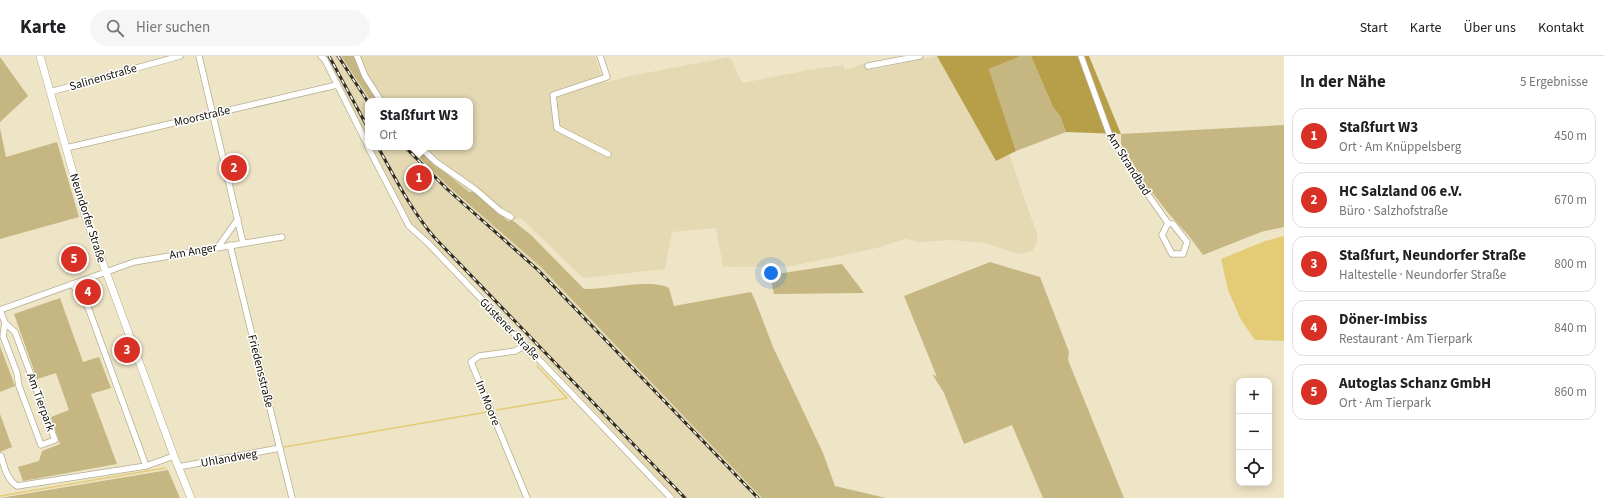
<!DOCTYPE html>
<html lang="de">
<head>
<meta charset="utf-8">
<style>
  body { margin:0; font-family:"Source Sans 3",sans-serif; background:#f6f6f6; color:#202124 }
  .controls { position:absolute; right:12px; bottom:12px; display:grid; overflow:hidden; border-radius:8px; box-shadow:0 2px 10px #0003 }
  .controls button { width:36px; height:36px; display:grid; place-items:center; padding:0; border:0; border-bottom:1px solid #e0e0e0; background:#fff; color:#202124; font:20px sans-serif }
  .you { position:absolute; left:771px; top:217px; width:14px; height:14px; margin:-10px; border:3px solid #fff; border-radius:50%; background:#1a73e8; box-shadow:0 0 0 6px #1a73e833 }
  .badge { display:grid; place-items:center; width:26px; height:26px; border-radius:50%; background:#d93025; color:#fff; font-size:13px; font-weight:700 }
  .pin { position:absolute; translate:-50% -50%; border:2px solid #fff; box-shadow:0 1px 4px #0006 }
  .popup { position:absolute; left:365px; top:42px; width:108px; height:52px; box-sizing:border-box; display:grid; place-content:center; border-radius:8px; background:#fff; filter:drop-shadow(0 1px 3px #0005); font-size:13px; white-space:nowrap; color:#757577 }
  .popup b { font-size:15px; color:#202124 }
  .popup::after { content:''; position:absolute; left:50%; top:100%; margin-left:-8px; border:8px solid transparent; border-top-color:#fff }
  .list { margin:0; padding:0; list-style:none }
  h2 { display:flex; justify-content:space-between; align-items:center; height:52px; margin:0; padding:0 16px; font-size:17px }
  h2 small { font-size:13px; font-weight:400; color:#757577 }
  .list li { display:grid; grid-template-columns:26px 1fr auto; gap:12px; align-items:center; box-sizing:border-box; height:56px; margin:0 8px 8px; padding:0 8px; border:1px solid #e0e0e0; border-radius:12px }
  .list b { display:block; font-size:15px; white-space:nowrap }
  .list p { margin:0; font-size:13px; white-space:nowrap; color:#757577 }
  .list em { font-size:13px; font-style:normal; color:#757577 }
  .icon { flex:none; width:22px; height:22px; fill:none; stroke:currentColor; stroke-width:2; stroke-linecap:round; stroke-linejoin:round }
  .map { position:relative; flex:none; width:1284px; height:442px; overflow:hidden }
  header { display:flex; align-items:center; gap:24px; box-sizing:border-box; height:56px; padding:0 20px; background:#fff; border-bottom:1px solid #e0e0e0 }
  header strong { font-size:19px }
  nav { display:flex; gap:22px; margin-inline-start:auto; font-size:14px }
  .search { width:280px; height:36px; background:#f6f6f6; display:flex; align-items:center; gap:10px; box-sizing:border-box; padding:0 14px; border-radius:22px; color:#757577; font-size:15px }
  main { display:flex }
  aside { flex:1; background:#fff }
  .map>svg:first-child { display:block }
  .built { fill:#e4d9b3 }
  .green { fill:#c5b682 }
  .forest { fill:#b79f4a }
  .water { fill:#e4cb76 }
  .lines { fill:none; stroke-linecap:round; stroke-linejoin:round }
  .stream { stroke:#e4cb76; stroke-width:1.5 }
  .minor-casing { stroke:#b5ad90; stroke-width:7 }
  .secondary-casing { stroke:#b5ad90; stroke-width:8 }
  .minor { stroke:#fff; stroke-width:5.5 }
  .secondary { stroke:#fff; stroke-width:7 }
  .rail-casing { stroke:#312d21; stroke-width:3 }
  .rail { stroke:#fff; stroke-width:1.5; stroke-dasharray:4.5; stroke-linecap:butt }
  .labels { text-anchor:middle; stroke-width:3; stroke-linejoin:round; paint-order:stroke }
  .street-label { font-size:12px; fill:#131006; stroke:#fff }
</style>
</head>
<body>
<header>
<strong>Karte</strong>
<div class="search"><svg class="icon" aria-label="search" viewBox="0 0 24 24"><circle cx="10" cy="10" r="6"/><path d="M15 15l6 6"/></svg>Hier suchen</div>
<nav><a>Start</a><a>Karte</a><a>Über uns</a><a>Kontakt</a></nav>
</header>
<main>
<div class="map">
<svg width="1284" height="442" viewBox="0 0 1284 442">
  <rect width="100%" height="100%" fill="#eee5c7"/>
  <!-- built -->
  <g class="built">
    <polygon points="326,0 341,0 371,45 368,45 368,84"/>
    <polygon points="355,0 595,0 604,27 635,19 730,1 742,27 809,14 843,9 845,14 866,7 872,14 937,0 996,105 1009,98 1037,178 1037,187 1032,195 1018,198 985,187 952,184 921,186 905,183 877,192 792,210 723,211 716,172 672,176 665,213 583,222 521,162 508,165 482,143 475,136 469,136 435,108 416,91 470,91 470,45 378,45 363,21"/>
    <polygon points="372,91 409,91 448,130 541,211 766,442 676,442 462,214 412,170"/>
  </g>
  <!-- green -->
  <g class="green">
    <polygon points="341,0 355,0 363,21 378,45 371,45"/>
    <polygon points="1021,0 1031,0 1053,51 1060,60 1066,76 1016,95 989,13"/>
    <polygon points="0,1 28,40 0,66"/>
    <polygon points="1284,69 1284,171 1261,176 1203,199 1189,180 1169,158 1147,130 1121,88 1121,78"/>
    <polygon points="0,72 6,101 57,86 79,161 0,183"/>
    <path d="M409,91H416L435,108L469,136H475L482,143L508,165L512,164L531,179L584,233C606,234 651,222 669,232L674,250L751,236L755,244L773,291L823,397L835,430L886,442H762L541,211L448,130Z"/>
    <polygon points="990,206 1040,221 1069,296 1068,304 1124,442 1043,442 1012,369 964,388 944,337 932,318 937,321 904,240"/>
    <polygon points="842,208 864,237 774,238 770,219"/>
    <polygon points="60,242 83,306 99,301 111,332 91,338 117,408 23,425 18,411 39,405 42,395 60,388 51,361 69,354 56,317 37,323 14,258"/>
    <polygon points="0,290 15,330 0,336"/>
    <polygon points="0,358 12,391 0,396"/>
    <polygon points="168,414 180,442 0,442"/>
  </g>
  <!-- forest -->
  <g class="forest">
    <polygon points="937,0 1021,0 989,13 1016,95 996,105"/>
    <polygon points="1031,0 1089,0 1121,78 1066,76 1060,60 1053,51"/>
  </g>
  <!-- water -->
  <polygon class="water" points="1284,180 1284,285 1255,284 1241,264 1228,234 1221,203 1265,185"/>
  <g class="lines">
    <!-- stream -->
    <g class="stream">
      <polyline points="497,354 567,342 537,310"/>
      <polyline points="284,391 487,356"/>
      <polyline points="0,440 165,412"/>
    </g>
    <defs>
      <g id="minor">
        <polyline points="199,0 243,187"/>
        <polyline points="321,0 325,4 368,90"/>
        <polyline points="357,0 365,20 381,45"/>
        <polyline points="600,0 607,21 553,39 557,72 608,98"/>
        <polyline points="1081,0 1110,80 1144,133 1168,167 1173,168 1187,186 1183,198 1172,198 1162,179 1168,167"/>
        <polyline points="868,10 920,0"/>
        <polyline points="50,36 180,0"/>
        <polyline points="368,91 409,170 428,187 671,442"/>
        <polyline points="420,91 436,106 476,134 500,155 511,161"/>
        <polyline points="66,92 337,29"/>
        <polyline points="230,189 292,442"/>
        <polyline points="218,191 238,163"/>
        <polyline points="0,254 134,206 282,181"/>
        <polyline points="0,254 5,267 15,276 55,384 41,389 19,330 17,317 3,280 5,267"/>
        <polyline points="526,289 515,295 479,300 471,306 527,442"/>
        <path d="M1,400C4,410 7,424 17,430L146,410L88,251L72,228"/>
        <polyline points="146,410 174,400"/>
        <polyline points="178,411 280,392"/>
      </g>
      <polyline id="secondary" points="40,0 85,159 174,400 191,442"/>
    </defs>
    <!-- minor casing -->
    <use href="#minor" class="minor-casing"/>
    <!-- secondary casing -->
    <use href="#secondary" class="secondary-casing"/>
    <!-- minor -->
    <use href="#minor" class="minor"/>
    <!-- secondary -->
    <use href="#secondary" class="secondary"/>
    <defs>
      <g id="rail">
        <polyline points="329,0 368,72"/>
        <polyline points="338,0 368,46"/>
        <path d="M378,91C395,122 411,154 434,181L685,442"/>
        <polyline points="405,91 447,133 538,214 758,442"/>
      </g>
    </defs>
    <!-- rail casing -->
    <use href="#rail" class="rail-casing"/>
    <!-- rail -->
    <use href="#rail" class="rail"/>
  </g>
  <g class="labels">
    <!-- street labels -->
    <g class="street-label">
      <text transform="translate(103 21) rotate(-16)" y="4">Salinenstraße</text>
      <text transform="translate(202 60) rotate(-13)" y="4">Moorstraße</text>
      <text transform="translate(1129 108) rotate(58)" y="4">Am Strandbad</text>
      <text transform="translate(88 162) rotate(72)" y="4">Neundorfer Straße</text>
      <text transform="translate(193 195) rotate(-10)" y="4">Am Anger</text>
      <text transform="translate(510 273) rotate(46)" y="4">Güstener Straße</text>
      <text transform="translate(261 315) rotate(76)" y="4">Friedensstraße</text>
      <text transform="translate(41 346) rotate(70)" y="4">Am Tierpark</text>
      <text transform="translate(488 347) rotate(68)" y="4">Im Moore</text>
      <text transform="translate(229 402) rotate(-10)" y="4">Uhlandweg</text>
    </g>
  </g>
</svg>
<div class="controls">
<button>+</button>
<button>−</button>
<button><svg class="icon" aria-label="locate" viewBox="0 0 24 24"><circle cx="12" cy="12" r="6"/><path d="M12 2v4M12 18v4M2 12h4M18 12h4"/></svg></button>
</div>
<div class="you"></div>
<div class="pin badge" style="left:419px;top:122px">1</div>
<div class="popup"><b>Staßfurt W3</b>Ort</div>
<div class="pin badge" style="left:234px;top:112px">2</div>
<div class="pin badge" style="left:127px;top:294px">3</div>
<div class="pin badge" style="left:88px;top:236px">4</div>
<div class="pin badge" style="left:74px;top:203px">5</div>
</div>
<aside>
<h2>In der Nähe<small>5 Ergebnisse</small></h2>
<ul class="list">
<li><span class="badge">1</span><div><b>Staßfurt W3</b><p>Ort · Am Knüppelsberg</p></div><em>450 m</em></li>
<li><span class="badge">2</span><div><b>HC Salzland 06 e.V.</b><p>Büro · Salzhofstraße</p></div><em>670 m</em></li>
<li><span class="badge">3</span><div><b>Staßfurt, Neundorfer Straße</b><p>Haltestelle · Neundorfer Straße</p></div><em>800 m</em></li>
<li><span class="badge">4</span><div><b>Döner-Imbiss</b><p>Restaurant · Am Tierpark</p></div><em>840 m</em></li>
<li><span class="badge">5</span><div><b>Autoglas Schanz GmbH</b><p>Ort · Am Tierpark</p></div><em>860 m</em></li>
</ul>
</aside>
</main>
</body>
</html>
